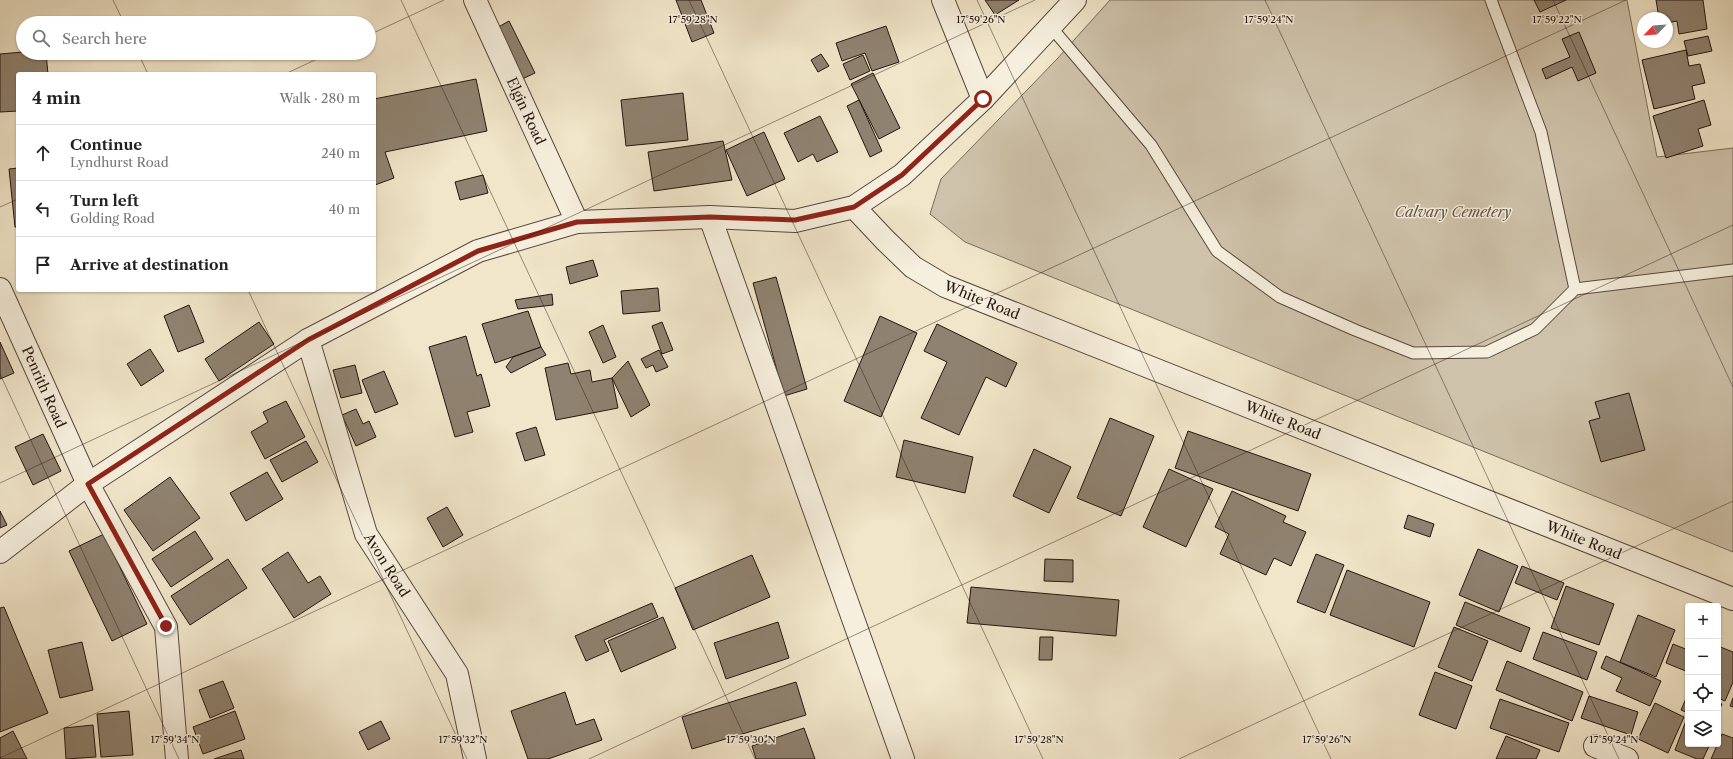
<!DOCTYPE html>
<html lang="en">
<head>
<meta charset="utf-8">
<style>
  body { margin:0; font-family:"Libre Caslon Text",serif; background:#f6f6f6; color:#222 }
  .controls { position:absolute; right:12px; bottom:12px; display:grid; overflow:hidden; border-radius:4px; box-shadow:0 1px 3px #0004 }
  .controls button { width:36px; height:36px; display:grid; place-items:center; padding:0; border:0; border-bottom:1px solid #e0e0e0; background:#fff; color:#222; font:20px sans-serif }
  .compass { position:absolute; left:1637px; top:12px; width:36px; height:36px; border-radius:50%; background:#fff; box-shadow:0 1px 3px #0004; rotate:245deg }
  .stop { position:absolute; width:12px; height:12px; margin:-9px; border:3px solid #8f2418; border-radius:50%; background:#fff }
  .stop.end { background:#8f2418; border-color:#fff; box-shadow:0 1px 4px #0008 }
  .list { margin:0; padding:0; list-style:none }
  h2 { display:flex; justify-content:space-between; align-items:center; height:52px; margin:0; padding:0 16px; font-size:17px }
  h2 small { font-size:13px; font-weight:400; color:#767676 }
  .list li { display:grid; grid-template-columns:26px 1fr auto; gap:12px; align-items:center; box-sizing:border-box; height:56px; padding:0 16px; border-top:1px solid #e0e0e0 }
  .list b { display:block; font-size:15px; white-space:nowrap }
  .list p { margin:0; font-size:13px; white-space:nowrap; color:#767676 }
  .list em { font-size:13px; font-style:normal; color:#767676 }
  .icon { flex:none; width:22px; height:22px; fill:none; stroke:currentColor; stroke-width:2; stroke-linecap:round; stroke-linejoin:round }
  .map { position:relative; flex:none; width:1733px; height:759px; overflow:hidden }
  .search { position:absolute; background:#fff; box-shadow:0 1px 3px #0004; left:16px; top:16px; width:360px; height:44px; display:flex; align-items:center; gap:10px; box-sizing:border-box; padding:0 14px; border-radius:22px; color:#767676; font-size:15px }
  .panel { position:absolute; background:#fff; box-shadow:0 1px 3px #0004; left:16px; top:72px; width:360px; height:220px; border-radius:4px }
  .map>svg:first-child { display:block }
  .green { fill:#cec2aa; stroke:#796c5c }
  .building { fill:#8f8270; stroke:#24150e }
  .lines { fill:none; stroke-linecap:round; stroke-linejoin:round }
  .service-casing { stroke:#57493d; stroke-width:13 }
  .minor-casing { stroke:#57493d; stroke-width:24 }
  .tertiary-casing { stroke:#57493d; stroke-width:24 }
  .service { stroke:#f6efdd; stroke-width:11 }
  .minor { stroke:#f6efdd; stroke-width:22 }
  .tertiary { stroke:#f6efdd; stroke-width:22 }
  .route { stroke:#8f2418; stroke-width:5 }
  .ticks { fill:none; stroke:#24150e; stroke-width:1; stroke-opacity:0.45 }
  .labels { text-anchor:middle; stroke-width:3; stroke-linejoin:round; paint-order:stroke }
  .street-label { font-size:14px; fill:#24150e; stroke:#f6efdd }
  .park-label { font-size:14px; font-style:italic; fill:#605245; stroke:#f6efdd }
  .ticks-label { font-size:10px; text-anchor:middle; fill:#24150e; stroke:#f6efdd; stroke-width:3; stroke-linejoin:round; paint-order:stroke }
</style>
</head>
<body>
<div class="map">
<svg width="1733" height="759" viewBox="0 0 1733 759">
  <rect width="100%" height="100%" fill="#f1e6ca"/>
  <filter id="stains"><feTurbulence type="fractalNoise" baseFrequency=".005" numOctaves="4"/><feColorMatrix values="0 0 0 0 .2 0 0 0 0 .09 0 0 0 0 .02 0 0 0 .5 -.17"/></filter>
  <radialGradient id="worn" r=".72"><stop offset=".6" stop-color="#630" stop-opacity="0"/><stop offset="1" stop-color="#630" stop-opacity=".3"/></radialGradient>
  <!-- green -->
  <polygon class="green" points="1110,0 1627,0 1657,157 1733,148 1733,552 965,242 930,214 941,179 1057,59"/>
  <!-- building -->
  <g class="building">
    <polygon points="676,0 701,0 714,33 692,42"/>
    <polygon points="985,0 1019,0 995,15"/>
    <polygon points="1534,0 1566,0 1540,12"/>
    <polygon points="1656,0 1703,0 1707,29 1679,34 1677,21 1667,23 1667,18 1659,18"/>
    <polygon points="509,21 535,73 518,81 493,30"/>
    <polygon points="886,26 899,62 872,71 865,53 842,61 836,43"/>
    <polygon points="1579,32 1596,73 1578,81 1572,67 1546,79 1542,69 1570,57 1562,39"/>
    <polygon points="1708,36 1712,51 1688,56 1684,41"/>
    <polygon points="1686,50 1689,66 1700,64 1705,83 1692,86 1695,99 1654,109 1642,60"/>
    <polygon points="23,52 46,53 48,74 18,74 18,111 0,112 0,54"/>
    <polygon points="821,54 829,66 818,72 811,60"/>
    <polygon points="863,55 870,71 850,80 843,64"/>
    <polygon points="873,73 900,128 879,139 851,84"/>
    <polygon points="476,79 487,131 385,152 394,178 375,185 374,99"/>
    <polygon points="683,93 688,140 626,146 621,100"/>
    <polygon points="859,100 882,151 870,157 847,106"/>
    <polygon points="1704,100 1711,125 1698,129 1703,146 1666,158 1653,116"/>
    <polygon points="820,116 838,152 817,162 813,154 798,162 784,133"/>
    <polygon points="764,132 785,179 747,196 726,150"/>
    <polygon points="723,141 732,180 654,191 648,152"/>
    <polygon points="18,168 18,227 15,227 9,169"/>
    <polygon points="483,175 488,193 460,200 455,182"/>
    <polygon points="593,260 598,276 570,284 566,267"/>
    <polygon points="776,277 807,389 784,396 753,283"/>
    <polygon points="658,288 660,311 623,314 621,291"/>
    <polygon points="552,294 553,305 518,309 515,300"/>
    <polygon points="189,305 204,342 178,352 164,316"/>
    <polygon points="528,311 541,347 495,363 482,324"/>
    <polygon points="880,316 917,333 881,417 844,401"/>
    <polygon points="259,322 274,344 219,381 205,359"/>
    <polygon points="662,322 673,350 662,354 652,326"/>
    <polygon points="937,324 1017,363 1006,387 986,377 959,435 921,418 947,362 924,351"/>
    <polygon points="603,325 616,357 603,363 589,332"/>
    <polygon points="466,336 477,376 481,374 490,406 467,412 473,432 455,437 429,347"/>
    <polygon points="0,342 14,373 0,379"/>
    <polygon points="541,347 546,355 511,373 506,367 513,357"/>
    <polygon points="150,349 164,371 141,386 127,364"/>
    <polygon points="659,350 668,367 656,372 653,365 646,368 641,359"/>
    <polygon points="628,361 650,405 631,417 612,378"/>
    <polygon points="568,363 571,374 590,370 592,382 612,378 618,408 556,420 545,368"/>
    <polygon points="355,365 362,393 341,398 333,370"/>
    <polygon points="384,371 398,404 375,413 362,380"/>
    <polygon points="1629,393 1645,450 1601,462 1589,421 1600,418 1595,402"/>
    <polygon points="286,401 305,437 265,459 251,432 268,422 263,412"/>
    <polygon points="356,409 363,424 369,421 376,437 356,446 342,415"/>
    <polygon points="1110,418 1154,436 1121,516 1077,498"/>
    <polygon points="536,427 545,455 525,461 516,433"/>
    <polygon points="1188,431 1311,474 1298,511 1175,468"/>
    <polygon points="43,434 61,471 33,485 15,447"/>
    <polygon points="904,440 973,457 965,493 896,477"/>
    <polygon points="306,441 318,462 282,482 270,460"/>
    <polygon points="1034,449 1071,467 1049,513 1013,496"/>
    <polygon points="1169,469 1213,489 1186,547 1143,527"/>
    <polygon points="267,472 283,499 246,521 230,493"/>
    <polygon points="170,477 200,518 153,551 124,510"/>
    <polygon points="1232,491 1286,516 1283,522 1306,532 1291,566 1274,558 1266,575 1220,554 1229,534 1215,527"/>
    <polygon points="447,507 463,535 443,547 427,518"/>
    <polygon points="0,511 7,525 0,528"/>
    <polygon points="1408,515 1434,524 1430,537 1404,528"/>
    <polygon points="195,531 213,559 171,587 152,559"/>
    <polygon points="104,534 147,624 112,641 69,551"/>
    <polygon points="1478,549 1518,566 1499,612 1459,595"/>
    <polygon points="288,552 308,583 320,576 331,594 294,618 262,569"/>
    <polygon points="1316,554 1344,565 1325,613 1297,602"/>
    <polygon points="752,555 770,597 693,630 675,588"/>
    <polygon points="228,559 247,588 190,625 171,596"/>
    <polygon points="1045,559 1073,560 1073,582 1044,581"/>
    <polygon points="1522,566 1564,583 1557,600 1515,583"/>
    <polygon points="1347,570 1430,602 1414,647 1330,615"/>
    <polygon points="1566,586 1614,604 1599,645 1551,628"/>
    <polygon points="971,587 1119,600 1116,636 967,623"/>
    <polygon points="1465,602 1530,628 1521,652 1456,625"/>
    <polygon points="652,603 658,617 604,640 609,651 586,661 575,636"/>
    <polygon points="4,607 48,713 0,732 0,608"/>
    <polygon points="1638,615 1675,630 1656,677 1620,662"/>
    <polygon points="663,617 676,648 621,672 608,641"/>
    <polygon points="778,622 789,658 726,679 714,643"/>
    <polygon points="1454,627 1488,641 1472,681 1438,667"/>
    <polygon points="1543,632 1597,652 1587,680 1533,659"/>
    <polygon points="1040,637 1053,637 1052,660 1039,660"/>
    <polygon points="82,642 93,690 60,698 48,650"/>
    <polygon points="1673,644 1688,650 1688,672 1666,663"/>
    <polygon points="1718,646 1733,652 1733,682 1725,701 1718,698"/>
    <polygon points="1606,656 1661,681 1650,706 1616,691 1622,678 1601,668"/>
    <polygon points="1507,661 1583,692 1572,721 1496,690"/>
    <polygon points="1435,672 1472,686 1456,729 1419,715"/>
    <polygon points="223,681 234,708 210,718 199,690"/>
    <polygon points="796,682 806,715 692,749 682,717"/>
    <polygon points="565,692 576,725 594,719 602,740 548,759 528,759 511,711"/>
    <polygon points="1688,694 1688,713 1681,710"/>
    <polygon points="1589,696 1638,712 1631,735 1581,718"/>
    <polygon points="1733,698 1733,707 1730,706"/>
    <polygon points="1500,699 1569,723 1559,752 1490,728"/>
    <polygon points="1655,703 1684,717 1668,753 1638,739"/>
    <polygon points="1718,703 1722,704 1718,713"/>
    <polygon points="129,711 133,755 101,757 97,714"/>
    <polygon points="235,711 245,739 203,754 193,727"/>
    <polygon points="1687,718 1688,744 1710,744 1703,759 1697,759 1675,750"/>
    <polygon points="381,721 390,739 368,750 359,732"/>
    <polygon points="93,725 96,757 66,759 64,728"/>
    <polygon points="804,728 815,759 756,759 752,746"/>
    <polygon points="13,731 27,759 0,759 0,738"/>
    <polygon points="1722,734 1733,738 1733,759 1711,759"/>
    <polygon points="1506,736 1540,750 1536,759 1496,759"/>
    <polygon points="241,750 244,759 214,759"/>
  </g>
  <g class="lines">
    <defs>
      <g id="service">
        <polyline points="1491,0 1541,132 1575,289"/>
        <polyline points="1051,27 1151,145 1217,251 1280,297 1355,330 1413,353 1487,352 1535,329 1575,289 1733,270"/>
      </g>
      <g id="minor">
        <polyline points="475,0 577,222"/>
        <polyline points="943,0 983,99"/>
        <polyline points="854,207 885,240 913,267 945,286 1733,599"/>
        <polyline points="710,217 903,759"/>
        <polyline points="0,289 88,484 166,627 177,759"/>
        <polyline points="308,340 366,534 457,674 475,759"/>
        <polyline points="1595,746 1627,759"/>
      </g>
      <polyline id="tertiary" points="0,552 88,484 308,340 478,251 577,222 710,217 795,221 854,207 902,175 983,99 1075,0"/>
    </defs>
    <!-- service casing -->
    <use href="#service" class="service-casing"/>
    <!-- minor casing -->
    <use href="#minor" class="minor-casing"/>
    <!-- tertiary casing -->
    <use href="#tertiary" class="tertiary-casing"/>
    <!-- service -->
    <use href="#service" class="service"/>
    <!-- minor -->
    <use href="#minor" class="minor"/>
    <!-- tertiary -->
    <use href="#tertiary" class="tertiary"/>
  </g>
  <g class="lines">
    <!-- route -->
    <polyline class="route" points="166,626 88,484 308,340 478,251 577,222 710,217 795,220 854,207 902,175 983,99"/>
  </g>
  <!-- ticks -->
  <path class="ticks" d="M113,0L124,23M401,0L755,759M689,0L1043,759M977,0L1331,759M1265,0L1619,759M1553,0L1733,387M369,35L444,0M138,53L148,74M285,74L330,53M0,207L18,199M248,290L467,759M0,374L179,759M0,483L1035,0M0,758L1626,0M589,759L1733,225M1179,759L1733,501"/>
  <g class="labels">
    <!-- street labels -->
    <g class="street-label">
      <text transform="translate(526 111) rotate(65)" y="5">Elgin Road</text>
      <text transform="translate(982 300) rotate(22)" y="5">White Road</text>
      <text transform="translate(44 387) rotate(66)" y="5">Penrith Road</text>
      <text transform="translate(1283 420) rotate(22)" y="5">White Road</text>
      <text transform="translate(1584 540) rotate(22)" y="5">White Road</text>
      <text transform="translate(387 565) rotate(58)" y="5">Avon Road</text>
    </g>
    <!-- park labels -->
    <g class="park-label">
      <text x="1453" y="217">Calvary Cemetery</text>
    </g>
  </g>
  <g class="ticks-label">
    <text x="693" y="23">17°59'28"N</text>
    <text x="981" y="23">17°59'26"N</text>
    <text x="1269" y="23">17°59'24"N</text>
    <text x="1557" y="23">17°59'22"N</text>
    <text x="175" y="743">17°59'34"N</text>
    <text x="463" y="743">17°59'32"N</text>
    <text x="751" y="743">17°59'30"N</text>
    <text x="1039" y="743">17°59'28"N</text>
    <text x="1327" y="743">17°59'26"N</text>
    <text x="1614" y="743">17°59'24"N</text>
  </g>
  <rect width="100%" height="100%" filter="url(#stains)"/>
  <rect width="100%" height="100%" fill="url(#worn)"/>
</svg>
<div class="controls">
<button>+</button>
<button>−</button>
<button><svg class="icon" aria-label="locate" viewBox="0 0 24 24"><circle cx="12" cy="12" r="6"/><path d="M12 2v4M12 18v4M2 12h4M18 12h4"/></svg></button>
<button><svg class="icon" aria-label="layers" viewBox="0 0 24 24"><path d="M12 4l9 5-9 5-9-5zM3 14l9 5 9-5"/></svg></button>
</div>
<svg class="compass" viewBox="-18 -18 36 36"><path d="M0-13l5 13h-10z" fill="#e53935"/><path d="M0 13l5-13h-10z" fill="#767676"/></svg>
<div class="stop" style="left:983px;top:99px"></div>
<div class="stop end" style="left:166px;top:626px"></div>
<div class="search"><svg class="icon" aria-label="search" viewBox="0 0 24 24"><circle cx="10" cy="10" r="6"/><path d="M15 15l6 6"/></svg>Search here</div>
<section class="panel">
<h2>4 min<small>Walk · 280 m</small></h2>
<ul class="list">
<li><svg class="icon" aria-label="ahead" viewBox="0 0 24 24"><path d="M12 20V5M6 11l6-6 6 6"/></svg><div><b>Continue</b><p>Lyndhurst Road</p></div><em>240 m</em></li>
<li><svg class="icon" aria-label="left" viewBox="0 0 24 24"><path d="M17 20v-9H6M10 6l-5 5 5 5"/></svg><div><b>Turn left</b><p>Golding Road</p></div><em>40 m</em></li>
<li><svg class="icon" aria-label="arrive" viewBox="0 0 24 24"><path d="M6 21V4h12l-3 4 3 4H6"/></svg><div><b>Arrive at destination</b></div></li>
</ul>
</section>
</div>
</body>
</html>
